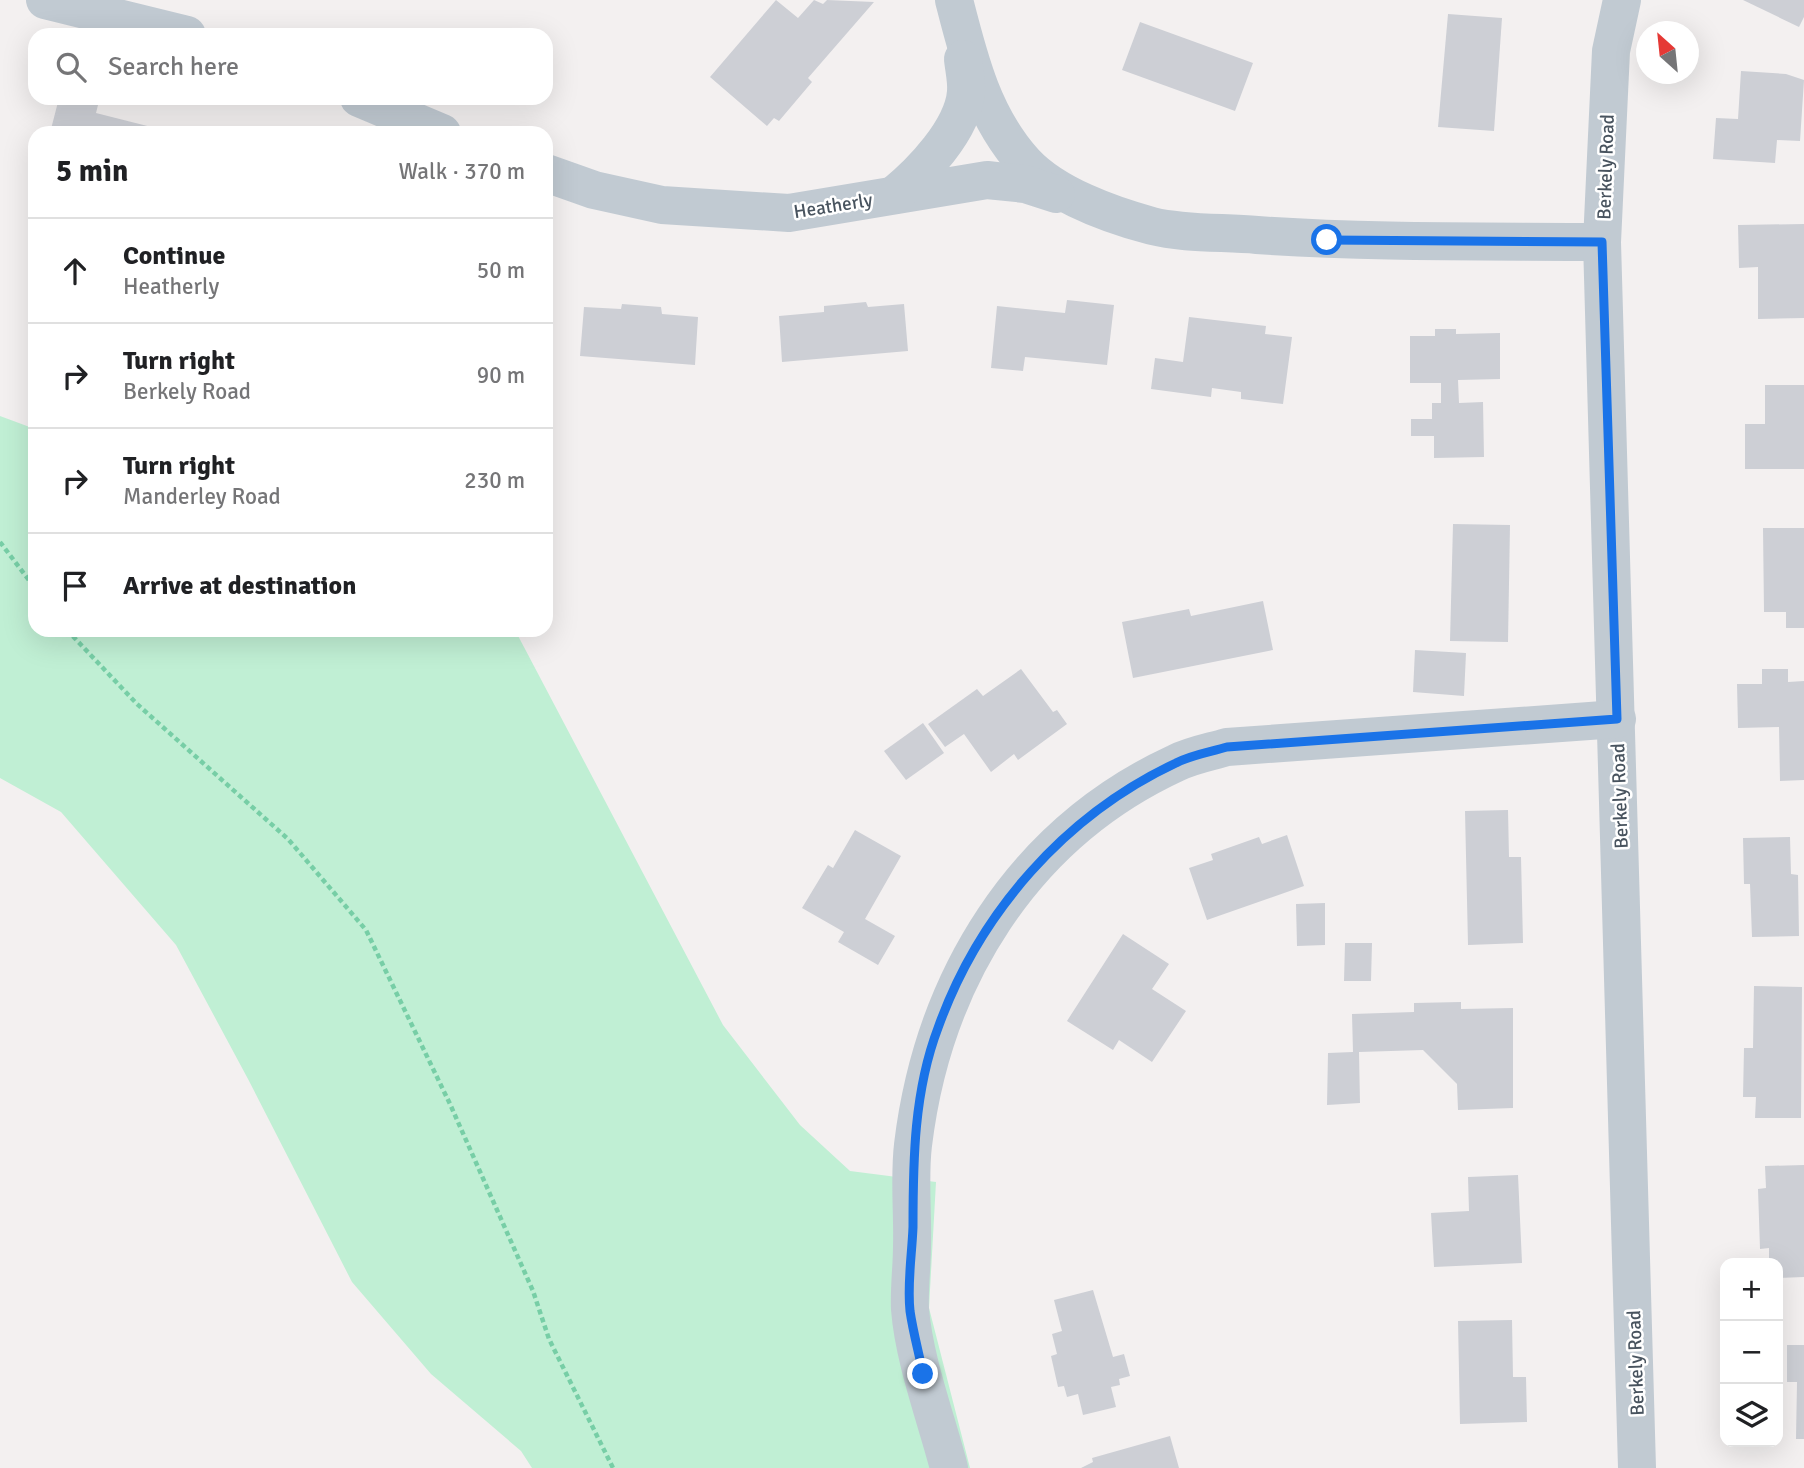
<!DOCTYPE html>
<html lang="en">
<head>
<meta charset="utf-8">
<style>
  body { margin:0; font-family:Signika,sans-serif; background:#f6f6f6; color:#202124 }
  .controls { position:absolute; right:21px; bottom:21px; display:grid; overflow:hidden; border-radius:14px; box-shadow:0 7px 28px #0002 }
  .controls button { width:63px; height:63px; display:grid; place-items:center; padding:0; border:0; border-bottom:2px solid #e0e0e0; background:#fff; color:#202124; font:35px sans-serif }
  .compass { position:absolute; left:1636px; top:21px; width:63px; height:63px; border-radius:50%; background:#fff; box-shadow:0 7px 28px #0002; rotate:333deg }
  .stop { position:absolute; width:21px; height:21px; margin:-16px; border:5px solid #1a73e8; border-radius:50%; background:#fff }
  .stop.end { background:#1a73e8; border-color:#fff; box-shadow:0 2px 7px #0008 }
  .list { margin:0; padding:0; list-style:none }
  h2 { display:flex; justify-content:space-between; align-items:center; height:91px; margin:0; padding:0 28px; font-size:30px }
  h2 small { font-size:23px; font-weight:400; color:#757577 }
  .list li { display:grid; grid-template-columns:46px 1fr auto; gap:21px; align-items:center; box-sizing:border-box; height:105px; padding:0 28px; border-top:2px solid #e0e0e0 }
  .list b { display:block; font-size:26px; white-space:nowrap }
  .list p { margin:0; font-size:23px; white-space:nowrap; color:#757577 }
  .list em { font-size:23px; font-style:normal; color:#757577 }
  .icon { flex:none; width:38px; height:38px; fill:none; stroke:currentColor; stroke-width:2; stroke-linecap:round; stroke-linejoin:round }
  .map { position:relative; flex:none; width:1804px; height:1468px; overflow:hidden }
  .search { position:absolute; background:#fff; box-shadow:0 7px 28px #0002; left:28px; top:28px; width:525px; height:77px; display:flex; align-items:center; gap:18px; box-sizing:border-box; padding:0 24px; border-radius:21px; color:#757577; font-size:26px }
  .panel { position:absolute; background:#fff; box-shadow:0 7px 28px #0002; left:28px; top:126px; width:525px; height:511px; border-radius:21px }
  .map>svg:first-child { display:block }
  .green { fill:#c0efd4 }
  .building { fill:#cdcfd5 }
  .lines { fill:none; stroke-linecap:round; stroke-linejoin:round }
  .path { stroke:#77cea6; stroke-width:4.5; stroke-dasharray:5 3.5; stroke-linecap:butt }
  .minor { stroke:#c1cad2; stroke-width:38 }
  .route { stroke:#1a73e8; stroke-width:9 }
  .labels { text-anchor:middle; stroke-width:5; stroke-linejoin:round; paint-order:stroke }
  .street-label { font-size:19px; fill:#48535e; stroke:#fff }
</style>
</head>
<body>
<div class="map">
<svg width="1804" height="1468" viewBox="0 0 1804 1468">
  <rect width="100%" height="100%" fill="#f3f0f0"/>
  <!-- green -->
  <polygon class="green" points="0,416 35,429 35,630 515,630 723,1025 800,1125 850,1171 936,1182 929,1308 970,1468 532,1468 521,1451 431,1374 352,1282 248,1079 176,945 61,812 0,778"/>
  <!-- building -->
  <g class="building">
    <polygon points="776,0 798,18 814,0 823,4 827,0 874,2 808,78 812,82 779,121 774,118 767,126 710,77"/>
    <polygon points="1743,0 1804,0 1804,17 1799,27"/>
    <polygon points="1448,14 1502,18 1494,131 1438,127"/>
    <polygon points="1140,22 1253,63 1235,111 1122,70"/>
    <polygon points="1741,71 1786,74 1804,80 1800,141 1777,140 1775,163 1713,159 1716,118 1738,119"/>
    <polygon points="59,98 99,101 96,113 175,133 50,133"/>
    <polygon points="1804,224 1804,318 1758,319 1758,267 1739,268 1738,225"/>
    <polygon points="1067,300 1114,305 1107,365 1025,357 1023,371 991,368 997,306 1065,313"/>
    <polygon points="866,302 868,307 904,304 908,351 782,362 779,316 824,312 824,306"/>
    <polygon points="622,304 661,307 662,314 698,317 695,365 580,356 584,307 621,309"/>
    <polygon points="1189,317 1266,326 1265,334 1292,337 1283,404 1241,399 1241,392 1212,388 1211,397 1151,389 1155,358 1183,362"/>
    <polygon points="1435,329 1456,329 1456,334 1500,333 1500,379 1458,380 1459,403 1483,402 1484,457 1434,458 1434,436 1411,436 1411,419 1432,419 1432,403 1441,403 1441,383 1410,383 1410,336 1435,336"/>
    <polygon points="1765,385 1804,385 1804,469 1745,469 1745,424 1765,424"/>
    <polygon points="1453,524 1510,525 1508,642 1450,641"/>
    <polygon points="1763,528 1804,528 1804,628 1786,628 1786,612 1764,612"/>
    <polygon points="1263,601 1273,650 1133,678 1122,622 1189,609 1191,616"/>
    <polygon points="1415,650 1466,653 1464,696 1413,692"/>
    <polygon points="1021,669 1053,712 1057,710 1067,724 1018,760 1014,754 991,772 964,734 945,747 928,724 977,689 983,696"/>
    <polygon points="1762,669 1788,669 1788,682 1804,681 1804,780 1780,781 1779,727 1738,728 1737,684 1762,684"/>
    <polygon points="923,723 944,753 906,780 884,751"/>
    <polygon points="1508,810 1509,857 1521,857 1523,943 1468,945 1465,811"/>
    <polygon points="855,830 901,856 865,919 895,936 878,965 838,942 844,932 802,908 828,865 833,868"/>
    <polygon points="1287,835 1304,886 1207,920 1189,868 1213,860 1211,854 1259,837 1262,844"/>
    <polygon points="1790,837 1791,874 1798,875 1799,936 1752,937 1750,884 1744,884 1743,838"/>
    <polygon points="1325,903 1325,945 1297,946 1296,904"/>
    <polygon points="1123,934 1169,964 1152,989 1186,1011 1152,1062 1119,1040 1113,1050 1067,1021"/>
    <polygon points="1345,943 1372,943 1371,981 1344,981"/>
    <polygon points="1754,986 1802,987 1801,1118 1755,1118 1756,1097 1743,1097 1744,1048 1753,1048"/>
    <polygon points="1461,1002 1461,1009 1513,1008 1513,1108 1458,1110 1457,1084 1423,1050 1359,1052 1360,1103 1327,1105 1328,1053 1353,1052 1352,1014 1414,1012 1414,1003"/>
    <polygon points="1804,1165 1804,1277 1778,1278 1778,1263 1769,1263 1769,1248 1760,1249 1758,1189 1766,1188 1765,1166"/>
    <polygon points="1518,1175 1522,1263 1434,1267 1431,1213 1469,1211 1468,1177"/>
    <polygon points="1093,1290 1113,1357 1124,1354 1130,1376 1119,1379 1120,1385 1111,1387 1116,1407 1083,1415 1078,1394 1067,1397 1064,1386 1058,1387 1051,1356 1057,1354 1052,1334 1062,1331 1054,1300"/>
    <polygon points="1512,1320 1513,1377 1526,1377 1527,1422 1460,1424 1458,1321"/>
    <polygon points="1787,1345 1804,1345 1804,1439 1796,1439 1797,1382 1787,1382"/>
    <polygon points="1170,1436 1179,1468 1081,1468 1093,1462 1092,1458"/>
  </g>
  <g class="lines">
    <!-- path -->
    <g class="path">
      <polyline points="0,542 35,588"/>
      <polyline points="67,630 137,704 288,839 366,930 450,1104 533,1291 549,1339 613,1468"/>
    </g>
    <!-- minor -->
    <g class="minor">
      <polyline points="45,0 187,35"/>
      <path d="M954,0C969,59 983,117 1025,163C1055,195 1111,215 1152,226C1184,234 1224,232 1257,235C1372,243 1487,241 1602,242"/>
      <polyline points="1622,0 1611,51 1602,242 1637,1468"/>
      <polyline points="359,98 442,133"/>
      <polyline points="546,173 594,190 662,205 789,213 987,180 1025,184 1056,194"/>
      <path d="M894,195C921,173 963,130 966,92C967,82 964,69 963,59"/>
      <path d="M949,1468C936,1418 914,1360 910,1309C909,1288 912,1267 912,1246C913,1213 909,1178 913,1145C933,980 1022,834 1176,763C1192,755 1210,752 1227,747L1617,719"/>
    </g>
  </g>
  <g class="lines">
    <!-- route -->
    <path class="route" d="M923,1374C919,1353 913,1332 910,1311C907,1284 912,1254 913,1227C913,1160 914,1091 938,1028C979,913 1065,815 1176,763C1191,755 1210,752 1227,747L1617,719L1602,242L1327,240"/>
  </g>
  <g class="labels">
    <!-- street labels -->
    <g class="street-label">
      <text transform="translate(1605 167) rotate(-88)" y="7">Berkely Road</text>
      <text transform="translate(833 205) rotate(-9)" y="7">Heatherly</text>
      <text transform="translate(1619 796) rotate(-92)" y="7">Berkely Road</text>
      <text transform="translate(1635 1363) rotate(-92)" y="7">Berkely Road</text>
    </g>
  </g>
</svg>
<div class="controls">
<button>+</button>
<button>−</button>
<button><svg class="icon" aria-label="layers" viewBox="0 0 24 24"><path d="M12 4l9 5-9 5-9-5zM3 14l9 5 9-5"/></svg></button>
</div>
<svg class="compass" viewBox="-18 -18 36 36"><path d="M0-13l5 13h-10z" fill="#e53935"/><path d="M0 13l5-13h-10z" fill="#757577"/></svg>
<div class="stop" style="left:1327px;top:240px"></div>
<div class="stop end" style="left:923px;top:1374px"></div>
<div class="search"><svg class="icon" aria-label="search" viewBox="0 0 24 24"><circle cx="10" cy="10" r="6"/><path d="M15 15l6 6"/></svg>Search here</div>
<section class="panel">
<h2>5 min<small>Walk · 370 m</small></h2>
<ul class="list">
<li><svg class="icon" aria-label="ahead" viewBox="0 0 24 24"><path d="M12 20V5M6 11l6-6 6 6"/></svg><div><b>Continue</b><p>Heatherly</p></div><em>50 m</em></li>
<li><svg class="icon" aria-label="right" viewBox="0 0 24 24"><path d="M7 20v-9h11M14 6l5 5-5 5"/></svg><div><b>Turn right</b><p>Berkely Road</p></div><em>90 m</em></li>
<li><svg class="icon" aria-label="right" viewBox="0 0 24 24"><path d="M7 20v-9h11M14 6l5 5-5 5"/></svg><div><b>Turn right</b><p>Manderley Road</p></div><em>230 m</em></li>
<li><svg class="icon" aria-label="arrive" viewBox="0 0 24 24"><path d="M6 21V4h12l-3 4 3 4H6"/></svg><div><b>Arrive at destination</b></div></li>
</ul>
</section>
</div>
</body>
</html>
